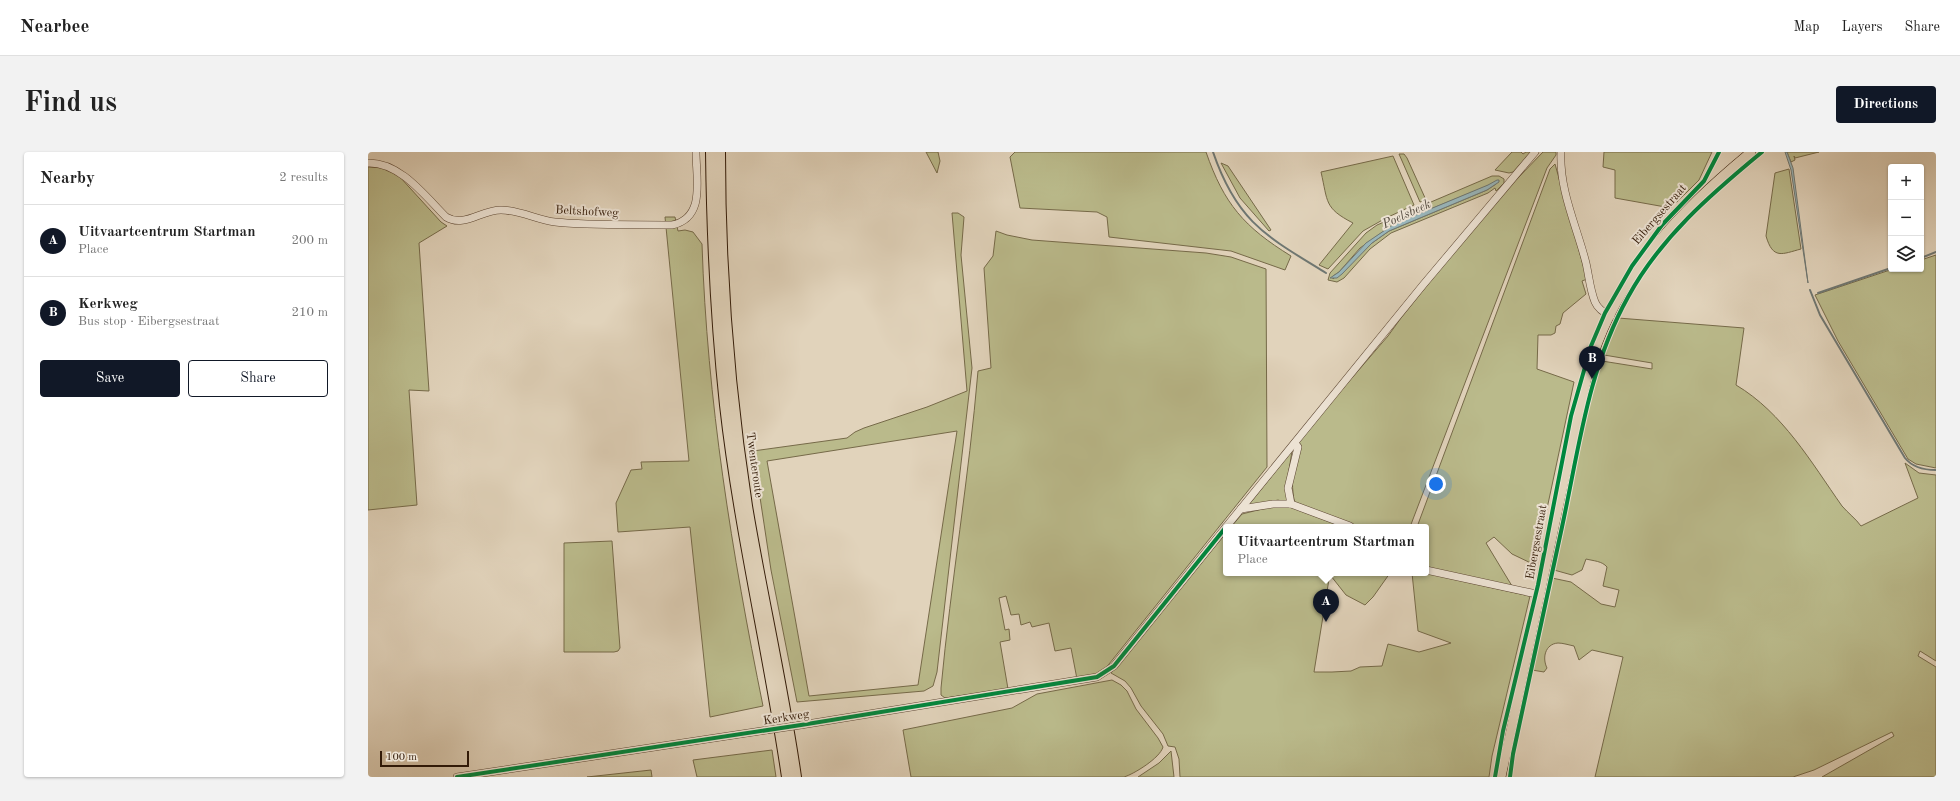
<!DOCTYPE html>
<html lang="en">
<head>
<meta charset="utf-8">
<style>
  body { margin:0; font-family:"Old Standard TT",serif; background:#f2f2f2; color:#222 }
  .controls { position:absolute; right:12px; top:12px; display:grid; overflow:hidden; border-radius:4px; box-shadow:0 1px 3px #0004 }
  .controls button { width:36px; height:36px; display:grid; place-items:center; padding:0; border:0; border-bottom:1px solid #e0e0e0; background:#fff; color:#222; font:20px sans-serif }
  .scale { position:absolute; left:12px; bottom:10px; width:89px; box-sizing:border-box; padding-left:4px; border:2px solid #321a07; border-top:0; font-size:11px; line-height:14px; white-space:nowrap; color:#321a07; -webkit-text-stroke:3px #ece2d3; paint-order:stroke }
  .you { position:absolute; left:1068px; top:332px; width:14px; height:14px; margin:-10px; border:3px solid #fff; border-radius:50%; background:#1a73e8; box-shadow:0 0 0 6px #1a73e833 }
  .badge { display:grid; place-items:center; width:26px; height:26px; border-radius:50%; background:#111827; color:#fff; font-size:13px; font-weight:700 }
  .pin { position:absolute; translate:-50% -33px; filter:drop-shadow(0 1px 2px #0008) }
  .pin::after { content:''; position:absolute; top:21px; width:14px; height:12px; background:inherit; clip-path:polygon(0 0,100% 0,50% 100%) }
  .popup { position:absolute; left:855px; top:372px; width:206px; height:52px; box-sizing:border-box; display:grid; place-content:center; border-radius:4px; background:#fff; filter:drop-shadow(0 1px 3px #0005); font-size:13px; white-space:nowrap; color:#767676 }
  .popup b { font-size:15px; color:#222 }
  .popup::after { content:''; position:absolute; left:50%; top:100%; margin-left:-8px; border:8px solid transparent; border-top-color:#fff }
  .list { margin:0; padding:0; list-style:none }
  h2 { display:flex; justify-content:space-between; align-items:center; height:52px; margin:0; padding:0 16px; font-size:17px }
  h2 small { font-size:13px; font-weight:400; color:#767676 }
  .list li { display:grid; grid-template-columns:26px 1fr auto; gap:12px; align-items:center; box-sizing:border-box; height:72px; padding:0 16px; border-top:1px solid #e0e0e0 }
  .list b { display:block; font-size:15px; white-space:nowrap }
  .list p { margin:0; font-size:13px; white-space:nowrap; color:#767676 }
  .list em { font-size:13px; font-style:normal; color:#767676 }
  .actions { display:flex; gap:8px; padding:12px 16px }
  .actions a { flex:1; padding:9px 0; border:1px solid #111827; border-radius:4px; text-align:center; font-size:14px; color:#111827 }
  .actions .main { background:#111827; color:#fff }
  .icon { flex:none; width:22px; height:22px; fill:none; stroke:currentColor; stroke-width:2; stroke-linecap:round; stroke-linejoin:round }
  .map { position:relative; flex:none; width:1568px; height:625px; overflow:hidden; border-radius:4px }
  header { display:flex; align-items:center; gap:24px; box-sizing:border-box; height:56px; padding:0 20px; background:#fff; border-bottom:1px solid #e0e0e0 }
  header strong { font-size:19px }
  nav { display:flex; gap:22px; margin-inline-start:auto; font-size:14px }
  .intro { display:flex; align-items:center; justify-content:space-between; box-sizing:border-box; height:96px; padding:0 24px }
  h1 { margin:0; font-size:28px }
  .button { padding:10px 18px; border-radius:4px; background:#111827; color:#fff; font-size:14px; font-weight:700 }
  main { display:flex; gap:24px; padding:0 24px }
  aside { flex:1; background:#fff; border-radius:4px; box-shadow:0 1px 3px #0004 }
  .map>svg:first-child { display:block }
  .green { fill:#baba8b; stroke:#766a49; fill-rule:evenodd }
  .water { fill:#98b5ba; stroke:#6f7772 }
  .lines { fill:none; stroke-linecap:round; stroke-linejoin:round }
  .stream { stroke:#6f7772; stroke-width:2 }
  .minor-casing { stroke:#5e4834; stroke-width:8 }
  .major-casing { stroke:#321a07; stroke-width:10 }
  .highway-casing { stroke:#321a07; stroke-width:12 }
  .minor { stroke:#ece2d3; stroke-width:7 }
  .major { stroke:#e1d3bb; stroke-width:9 }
  .highway { stroke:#e1d3bb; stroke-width:10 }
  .minor-bridge-casing { stroke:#5e4834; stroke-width:8; stroke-linecap:butt }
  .minor-bridge { stroke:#ece2d3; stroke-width:7 }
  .cycleway-casing { stroke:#ece2d3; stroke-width:6 }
  .cycleway { stroke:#00873e; stroke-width:4 }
  .labels { text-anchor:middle; stroke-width:4; stroke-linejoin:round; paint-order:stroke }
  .street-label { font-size:12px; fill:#321a07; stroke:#ece2d3 }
  .water-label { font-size:13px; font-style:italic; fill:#51483d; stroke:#ece2d3 }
</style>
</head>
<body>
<header>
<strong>Nearbee</strong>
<nav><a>Map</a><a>Layers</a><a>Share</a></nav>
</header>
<div class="intro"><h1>Find us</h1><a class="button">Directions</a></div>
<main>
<aside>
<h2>Nearby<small>2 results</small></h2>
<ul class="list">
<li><span class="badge">A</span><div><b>Uitvaartcentrum Startman</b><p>Place</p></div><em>200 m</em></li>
<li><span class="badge">B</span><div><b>Kerkweg</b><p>Bus stop · Eibergsestraat</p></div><em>210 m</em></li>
</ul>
<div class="actions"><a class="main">Save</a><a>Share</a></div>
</aside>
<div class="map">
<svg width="1568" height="625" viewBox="0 0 1568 625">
  <rect width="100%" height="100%" fill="#e1d3bb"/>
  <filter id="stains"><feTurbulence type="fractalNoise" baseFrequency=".005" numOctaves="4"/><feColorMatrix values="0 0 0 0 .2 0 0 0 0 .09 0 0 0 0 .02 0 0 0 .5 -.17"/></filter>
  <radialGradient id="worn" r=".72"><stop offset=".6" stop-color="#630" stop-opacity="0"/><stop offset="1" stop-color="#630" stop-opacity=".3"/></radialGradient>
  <!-- green -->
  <g class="green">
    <polygon points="558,0 570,0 572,9 569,21"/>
    <path d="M647,0H838C856,52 876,75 923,104L917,118L863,99L741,85L739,65L729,60L652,56L642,5Z"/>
    <polygon points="1144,0 1153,0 1155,2 1158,0 1163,0 1145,20 1141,21 1127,18"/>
    <path d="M1175,0H1188V3L1179,16L1042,375H983L927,352C922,333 924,300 934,284L1020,184L1033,166L1138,35L1149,27Z"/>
    <polygon points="1236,0 1344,0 1331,28 1303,56 1247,46 1247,18 1235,15"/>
    <polygon points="1419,0 1451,0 1427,6 1426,4 1427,8 1423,10"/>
    <polygon points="1031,2 1036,2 1039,6 1058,48 1052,50"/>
    <path d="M1025,4L1046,53L1018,66L995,79L960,117L951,113L985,71C956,56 960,50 953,20Z"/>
    <polygon points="853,11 860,14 903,78 901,79 872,46"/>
    <polygon points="1187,12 1219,127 1214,129 1218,142 1195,161 1192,172 1188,174 1187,181 1183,183 1170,183 1169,217 1206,230 1167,413 1144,402 1126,385 1118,391 1144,434 1058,415 1058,375 1049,375 1182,17"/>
    <polygon points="0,15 17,16 31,24 73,70 79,74 51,91 61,239 41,238 49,353 0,358"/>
    <path d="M1421,17L1433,97C1414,102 1405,108 1398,84L1407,21Z"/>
    <path d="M1124,24H1131L1136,27V31L1128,39L1127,36L1120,41L1023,81L1002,97L976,126L969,130L960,128L962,121L998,81L1009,73ZM1124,32H1128L1119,38L1021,79L1004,91L965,127V124L971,120L992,96L1026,72Z"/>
    <path d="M584,61H590L596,65L593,103L604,216L569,520L565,534L556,539L429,550L403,418L385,299L479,286L487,280L496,276L559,255L599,239ZM589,279L550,533L441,544L399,309Z"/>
    <path d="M297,65H307L310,79L317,78L325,80L334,92C339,248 364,401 395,554L342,565L322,375L250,380L248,351L263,318L274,317L273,310L321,309Z"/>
    <path d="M628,79L639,83L664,88L838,101L863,105L898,117L899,315L733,522L709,527L703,496L687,499L681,471L664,475L662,470L653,473L651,462L643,463L638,444L631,446L637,478L641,477L642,488L632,490L640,537L577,546L573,543V536C583,430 601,325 610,219L623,216L616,116L625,104Z"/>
    <polygon points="1568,103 1568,316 1548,312 1540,307 1470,189 1447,143 1525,117 1553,117 1553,108"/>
    <path d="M1250,166L1376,176L1368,233C1415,261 1443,310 1474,354C1480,361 1488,367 1493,374L1550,346L1537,311L1551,321L1568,323V509L1552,499L1550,504L1568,515V625H1454L1526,584L1524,580L1446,618L1425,625H1227L1255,505L1224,498L1211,508L1206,494C1201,493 1195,491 1190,491C1177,492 1174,506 1179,516L1176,520L1164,518L1184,426L1203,430L1233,452L1247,455L1251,438L1235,434L1239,415C1234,409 1226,409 1218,407L1214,418L1204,423L1186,418C1192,392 1198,366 1203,340C1209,312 1218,227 1234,209L1284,217V211L1236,203Z"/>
    <polygon points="924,299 918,337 920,351 910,348 879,355"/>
    <polygon points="906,354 920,354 973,374 863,375 874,362"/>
    <polygon points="858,381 858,421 962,421 946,520 964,520 983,519 992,515 1014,514 1020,492 1051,500 1083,491 1050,479 1044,421 1058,421 1162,444 1124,604 1121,625 812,625 811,607 807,595 800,594 795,582 773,554 763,536 757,529 743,521"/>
    <polygon points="244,389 252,496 250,499 246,500 196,500 196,391"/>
    <polygon points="964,421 1022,421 1005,445 997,453 978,443 963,424"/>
    <path d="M744,528L753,533L759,539L768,557L790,586L795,595C792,606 766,622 756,625H543L535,578L644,556L669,542Z"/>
    <polygon points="404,598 408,625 329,625 325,608"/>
    <polygon points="803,599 806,625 770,625 791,611"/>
    <polygon points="283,618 284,625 219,625"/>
  </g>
  <!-- water -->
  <g class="water">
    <polygon points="1417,0 1419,0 1425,16 1440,131 1423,18"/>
    <polygon points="1129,28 1131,28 1131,30 1119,38 1021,79 1004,91 974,122 969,126 962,126 971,120 998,91 1026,72 1120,33"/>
  </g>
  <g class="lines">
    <!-- stream -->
    <g class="stream">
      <path d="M845,0C869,70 898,84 958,121"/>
      <polyline points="1553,106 1568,100"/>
      <path d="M1442,138L1452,163L1537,306C1545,316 1556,318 1568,318"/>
      <polyline points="1450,141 1523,116"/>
    </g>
    <defs>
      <g id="minor">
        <path d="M1193,0C1191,38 1209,75 1218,111C1221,124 1222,138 1227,150C1230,157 1236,161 1243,164"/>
        <path d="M0,11C32,10 57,44 78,65C96,76 113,58 133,58C152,58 169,68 187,70C225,74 265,72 304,73C338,66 328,27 328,0"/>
        <polyline points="923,352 920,336 930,295 927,291"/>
        <polyline points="873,357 905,352 923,352 982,374 981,375"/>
        <polyline points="858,375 1055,133 1167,0"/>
        <polyline points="1058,418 1173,443"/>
        <polyline points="433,573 729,525 746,514 858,375"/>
        <polyline points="89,625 399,578"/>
      </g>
      <path id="major" d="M1133,625L1210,263C1215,244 1219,223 1225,204C1253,119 1316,55 1383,0"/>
      <g id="highway">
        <path d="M343,0C344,84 348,169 357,253C371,378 401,501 419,625"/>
        <path d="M352,0C352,118 361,237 379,354C394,444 415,534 428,625"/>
      </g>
    </defs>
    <!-- minor casing -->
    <use href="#minor" class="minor-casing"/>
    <!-- major casing -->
    <use href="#major" class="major-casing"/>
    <!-- highway casing -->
    <use href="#highway" class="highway-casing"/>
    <!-- minor -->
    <use href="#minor" class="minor"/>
    <!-- major -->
    <use href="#major" class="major"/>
    <!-- highway -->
    <use href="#highway" class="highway"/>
    <defs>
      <polyline id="minor-bridge" points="399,578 433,573"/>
    </defs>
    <!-- minor-bridge casing -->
    <use href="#minor-bridge" class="minor-bridge-casing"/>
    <!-- minor-bridge -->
    <use href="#minor-bridge" class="minor-bridge"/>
    <defs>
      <g id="cycleway">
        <polyline points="89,625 433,573 729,525 746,514 858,375"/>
        <polyline points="1127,625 1135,579 1170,433 1203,264 1223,194 1237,161 1264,114 1294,73 1336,29 1351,0"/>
        <path d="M1142,625L1145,602C1161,526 1178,451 1194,375C1211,296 1220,217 1260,145C1292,86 1343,42 1394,0"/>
      </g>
    </defs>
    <!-- cycleway casing -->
    <use href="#cycleway" class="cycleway-casing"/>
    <!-- cycleway -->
    <use href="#cycleway" class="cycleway"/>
  </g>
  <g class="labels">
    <!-- street labels -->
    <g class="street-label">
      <text transform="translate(219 59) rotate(3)" y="4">Beltshofweg</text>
      <text transform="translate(1291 62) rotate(-49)" y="4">Eibergsestraat</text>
      <text transform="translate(387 313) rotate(82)" y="4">Twenteroute</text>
      <text transform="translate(1168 390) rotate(-80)" y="4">Eibergsestraat</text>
      <text transform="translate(418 565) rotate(-9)" y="4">Kerkweg</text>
    </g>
    <!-- water labels -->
    <g class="water-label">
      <text transform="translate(1038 61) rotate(-25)" y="5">Poelsbeek</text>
    </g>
  </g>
  <rect width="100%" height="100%" filter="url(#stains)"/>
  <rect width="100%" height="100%" fill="url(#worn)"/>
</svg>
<div class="controls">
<button>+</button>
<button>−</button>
<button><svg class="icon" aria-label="layers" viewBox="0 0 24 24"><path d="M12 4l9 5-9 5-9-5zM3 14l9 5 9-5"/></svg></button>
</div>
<div class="scale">100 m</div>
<div class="you"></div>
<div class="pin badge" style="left:958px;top:470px">A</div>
<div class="popup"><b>Uitvaartcentrum Startman</b>Place</div>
<div class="pin badge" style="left:1224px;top:227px">B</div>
</div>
</main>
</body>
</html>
